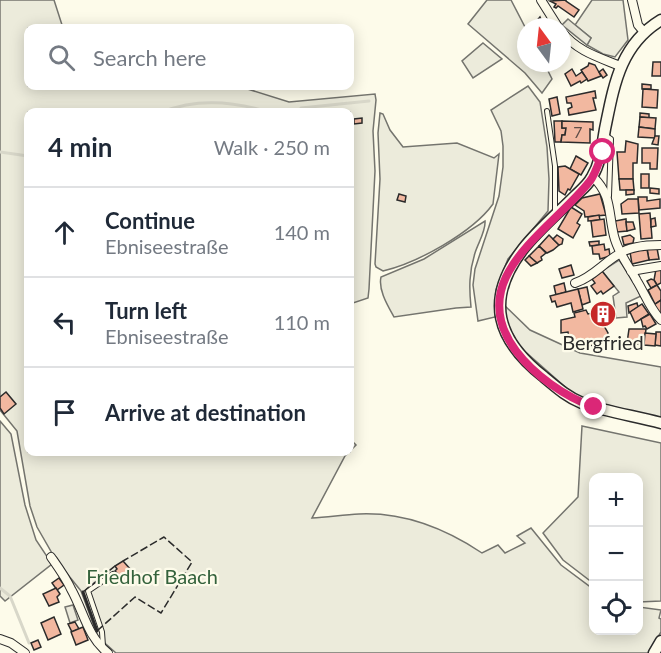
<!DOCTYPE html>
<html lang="en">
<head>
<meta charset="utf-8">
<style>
  body { margin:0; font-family:Lato,sans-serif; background:#f2f2f3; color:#1f2937 }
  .controls { position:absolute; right:18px; bottom:18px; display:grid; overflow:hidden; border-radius:12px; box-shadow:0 3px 15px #0003 }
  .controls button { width:54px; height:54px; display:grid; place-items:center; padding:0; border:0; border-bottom:2px solid #e0e1e3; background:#fff; color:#1f2937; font:30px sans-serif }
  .compass { position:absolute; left:517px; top:18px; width:54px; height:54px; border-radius:50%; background:#fff; box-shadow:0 3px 15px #0003; rotate:345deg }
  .stop { position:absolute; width:18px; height:18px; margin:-14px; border:4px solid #db2777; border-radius:50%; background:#fff }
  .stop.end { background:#db2777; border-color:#fff; box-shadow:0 2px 6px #0008 }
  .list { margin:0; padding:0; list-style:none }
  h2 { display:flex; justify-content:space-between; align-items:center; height:78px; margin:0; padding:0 24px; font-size:26px }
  h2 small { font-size:20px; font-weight:400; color:#747a83 }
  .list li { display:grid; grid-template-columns:39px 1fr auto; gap:18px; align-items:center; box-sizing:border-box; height:90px; padding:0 24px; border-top:2px solid #e0e1e3 }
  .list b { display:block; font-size:22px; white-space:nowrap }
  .list p { margin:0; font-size:20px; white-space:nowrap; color:#747a83 }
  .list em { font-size:20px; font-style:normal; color:#747a83 }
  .icon { flex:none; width:33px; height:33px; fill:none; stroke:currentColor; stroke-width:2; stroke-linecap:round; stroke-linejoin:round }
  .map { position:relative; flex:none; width:661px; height:653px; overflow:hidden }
  .search { position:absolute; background:#fff; box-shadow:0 3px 15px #0003; left:24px; top:24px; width:330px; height:66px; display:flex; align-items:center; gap:15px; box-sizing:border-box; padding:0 21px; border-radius:12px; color:#747a83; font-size:22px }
  .panel { position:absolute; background:#fff; box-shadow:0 3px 15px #0003; left:24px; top:108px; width:330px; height:348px; border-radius:12px }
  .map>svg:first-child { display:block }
  .green { fill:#ecebdb; stroke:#74746e; stroke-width:1.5 }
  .parking { fill:#eceadb; stroke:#74746e; stroke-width:1.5 }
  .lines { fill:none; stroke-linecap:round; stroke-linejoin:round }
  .stream { stroke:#d8d7c9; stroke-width:3 }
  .building { fill:#f2b8a0; stroke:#2b2b2b; stroke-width:1.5 }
  .service-casing { stroke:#2b2b2b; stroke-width:6 }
  .minor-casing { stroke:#2b2b2b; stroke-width:10 }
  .tertiary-casing { stroke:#2b2b2b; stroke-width:13 }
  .service { stroke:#fdfbea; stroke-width:4 }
  .minor { stroke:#fdfbea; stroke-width:8 }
  .tertiary { stroke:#fdfbea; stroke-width:10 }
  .fence { stroke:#2b2b2b; stroke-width:1.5; stroke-dasharray:8 3; stroke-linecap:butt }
  .wall { stroke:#2b2b2b; stroke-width:3 }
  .route { stroke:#db2777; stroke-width:8 }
  .labels { text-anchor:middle; stroke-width:4.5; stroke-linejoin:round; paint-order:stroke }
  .number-label { font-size:16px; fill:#5d4e48 }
  .poi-label { font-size:20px; fill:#2b2b2b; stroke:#fdfbea }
  .park-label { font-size:20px; fill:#34623c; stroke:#fdfbea }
</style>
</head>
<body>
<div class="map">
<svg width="661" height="653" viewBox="0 0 661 653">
  <rect width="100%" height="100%" fill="#fdfbea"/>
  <!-- green -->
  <g class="green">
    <path d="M0,0H54L63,28H28V86H238L289,102L375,94L376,100L373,131L375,171L369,289L368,298L350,304V112H28V452H350V439L356,445L345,456L312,518C328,517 343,515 359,514C403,512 446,529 482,553L498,545L505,553L525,543L517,536L531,528L561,565L593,589L594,630H638L639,607L661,610L659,618L661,619V632L648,653H116L98,637L81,591L56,560L37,527L30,506L17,431L0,410Z"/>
    <polygon points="487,0 511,0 526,29 526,63 544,63 552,79 542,93 525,73 468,24"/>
    <polygon points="592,0 623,0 628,40 615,57 603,54 587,45 591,38 575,25"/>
    <polygon points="483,43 502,59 473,78 462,61"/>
    <polygon points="528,86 540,102 547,147 549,179 548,211 508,259 496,290 495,317 478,321 473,285 475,269 499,196 503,167 503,146 501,131 491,110"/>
    <path d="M380,113L383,114L390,130L403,147L457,143L494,158L499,154L493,204C472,233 417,263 383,271L376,267L375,264L380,179L378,133Z"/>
    <path d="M485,221C486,231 478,243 475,253C469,272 469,288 471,307L456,308L394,317C388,306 378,290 381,277L424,259Z"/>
    <polygon points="503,304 530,330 580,353 661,367 661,419 584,399 572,393 520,347 508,326"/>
    <polygon points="0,421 11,434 25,505 36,540 52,564 5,601 0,596"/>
    <polygon points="582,426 661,443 661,601 639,602 638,478 594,478 593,583 563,560 543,533 578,497"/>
  </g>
  <!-- parking -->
  <g class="parking">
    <polygon points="568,19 591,38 587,45 562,25"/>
    <polygon points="619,260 627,271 641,296 626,303 627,317 616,318 613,296 619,292 602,271"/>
    <polygon points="73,605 78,620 70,623 65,607"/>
  </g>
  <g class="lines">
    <!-- stream -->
    <g class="stream">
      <polyline points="301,108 369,101"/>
      <path d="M162,112C194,99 231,101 265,111"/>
      <polyline points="0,152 28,156"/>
      <polyline points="0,588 10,596 29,643"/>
    </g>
  </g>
  <!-- building -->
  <g class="building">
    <polygon points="566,0 566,1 579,10 574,17 558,6 556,8 554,7 556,4 550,1"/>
    <polygon points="540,17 544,26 538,27 535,23"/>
    <polygon points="653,62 661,62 661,76 652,76"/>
    <polygon points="589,63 595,65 601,76 588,81 581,70 588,66"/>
    <polygon points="572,69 576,76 582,72 587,79 581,83 580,81 571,86 565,74"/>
    <polygon points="603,69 607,75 603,78 599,72"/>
    <polygon points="642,84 651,85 651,89 642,89"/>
    <polygon points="643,89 658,90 657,108 642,107"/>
    <polygon points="595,91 596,98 593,98 596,110 569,115 568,109 572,107 571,103 567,103 566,97"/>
    <polygon points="557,97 560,114 552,116 549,99"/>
    <polygon points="640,113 649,114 649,118 640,117"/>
    <polygon points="640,117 656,118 655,129 639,127"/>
    <polygon points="362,118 362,123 354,124 354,119"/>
    <polygon points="554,121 562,121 562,128 566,128 565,135 562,135 561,142 555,142"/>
    <polygon points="562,121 593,122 593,130 590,129 590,143 561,142 562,135 565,135 566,128 562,128"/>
    <polygon points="639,127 655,129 655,138 638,137"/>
    <polygon points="655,136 659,136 658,145 652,144"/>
    <polygon points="626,141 638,144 637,163 633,163 633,179 619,179 617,152 625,152"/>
    <polygon points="642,148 658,148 657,169 650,169 650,163 642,163"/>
    <polygon points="576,156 588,163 581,175 570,169"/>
    <polygon points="565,166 579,174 570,190 568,189 565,195 559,191 558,167"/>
    <rect x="641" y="174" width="8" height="14"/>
    <polygon points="619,179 633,179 634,190 620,190"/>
    <polygon points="650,188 659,189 659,194 650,193"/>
    <polygon points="626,190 634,190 634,194 626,195"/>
    <polygon points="399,194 406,196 405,202 397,200"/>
    <polygon points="600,194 606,215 585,217 584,211 575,205 582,198"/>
    <polygon points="638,197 647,197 647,201 660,199 660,208 639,210"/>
    <polygon points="638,199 639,213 622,214 621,204 628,199"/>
    <polygon points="571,207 582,214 577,223 580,225 573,238 558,229"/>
    <polygon points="650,213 652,238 641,239 639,214"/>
    <polygon points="599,215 600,220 588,221 588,217"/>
    <polygon points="655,218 656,226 651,227 651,219"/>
    <polygon points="604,219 606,235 593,237 591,221"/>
    <polygon points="626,219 627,231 617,232 615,221"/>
    <polygon points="626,222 633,222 635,229 627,231"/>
    <polygon points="549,235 559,245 553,250 547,253 539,246"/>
    <polygon points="557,235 563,239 562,244 559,245 553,239"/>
    <polygon points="630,235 634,238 633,243 624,245 622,237"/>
    <polygon points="599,241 599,245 590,246 589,242"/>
    <polygon points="604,244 605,250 609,249 610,256 600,259 599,254 593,254 592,246"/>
    <polygon points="539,246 546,253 541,257 542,260 537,263 529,256"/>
    <polygon points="657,248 659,259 649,260 647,249"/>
    <polygon points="647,249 649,260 632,264 630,252"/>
    <polygon points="529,256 537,263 531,266 525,260"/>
    <polygon points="571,265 574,275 562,278 559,269"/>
    <polygon points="656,269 661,270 661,283 657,285 654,280"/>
    <polygon points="602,271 614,286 603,294 601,291 597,294 591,286 595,283 592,279"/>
    <polygon points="651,279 654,280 657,285 651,288 647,281"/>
    <polygon points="564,283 566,292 556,295 554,286"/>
    <polygon points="657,285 661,291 661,300 655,304 648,290"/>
    <polygon points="587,287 590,302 582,305 578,289"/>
    <polygon points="578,289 583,309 573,312 571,303 557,307 555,301 552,302 550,296"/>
    <polygon points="661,300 661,314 660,314 654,305"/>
    <polygon points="637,303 638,307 629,313 628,306"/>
    <polygon points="642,304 649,314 635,323 630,312"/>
    <circle cx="603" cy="314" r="5.5"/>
    <polygon points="586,310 588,314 598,312 598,316 604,319 605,324 603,324 608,333 607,344 599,344 578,348 578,345 574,343 570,344 568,332 561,333 561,320 575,317 574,313"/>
    <polygon points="650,314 656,324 647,329 645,326 643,327 641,319"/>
    <polygon points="629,329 646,329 644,345 627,343"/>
    <polygon points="656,332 661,332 661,346 655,345"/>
    <polygon points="645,333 656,334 655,346 644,345"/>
    <polygon points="6,392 16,404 4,414 0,408 0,397"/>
    <polygon points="123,561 131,570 122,578 115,571 117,569 115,566"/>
    <polygon points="59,578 64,585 57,590 52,583"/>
    <polygon points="56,588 60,594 57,597 59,602 49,606 43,594"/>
    <polygon points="54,617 61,634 48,640 41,623"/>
    <polygon points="75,622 79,629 72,632 68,624"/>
    <polygon points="83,627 88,640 76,645 71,632"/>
    <polygon points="38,640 41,647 34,650 31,643"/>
  </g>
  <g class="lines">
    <defs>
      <g id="service">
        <polyline points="547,111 555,166 555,212"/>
        <polyline points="605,135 611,139 609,196"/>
        <polyline points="103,646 102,632 88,591 113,574"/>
      </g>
      <g id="minor">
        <polyline points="541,0 558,27"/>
        <polyline points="632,0 638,25 644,32"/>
        <path d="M562,32C577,51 598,57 620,66"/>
        <path d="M593,177C612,195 608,212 614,236C618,253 629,266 637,281C645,294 650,309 661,320"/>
        <polyline points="631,271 661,266"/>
        <path d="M575,283C593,277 603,263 619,254C630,246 647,245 661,245"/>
        <path d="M51,557C58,567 66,578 71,589C84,612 87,636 108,653"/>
        <polyline points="0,639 11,643 25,653"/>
      </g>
      <g id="tertiary">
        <path d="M661,20C620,45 614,85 605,129C602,146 601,162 592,177C588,185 580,191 574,197C557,214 538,230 523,249C484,300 497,340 544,377C556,387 567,397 582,403C607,412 635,416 661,423"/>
        <polyline points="654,653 661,641"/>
      </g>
    </defs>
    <!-- service casing -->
    <use href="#service" class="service-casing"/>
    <!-- minor casing -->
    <use href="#minor" class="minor-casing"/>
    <!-- tertiary casing -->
    <use href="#tertiary" class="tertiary-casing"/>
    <!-- service -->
    <use href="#service" class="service"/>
    <!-- minor -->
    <use href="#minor" class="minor"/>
    <!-- tertiary -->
    <use href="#tertiary" class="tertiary"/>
    <!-- fence -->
    <g class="fence">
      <polyline points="83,592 115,566"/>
      <polyline points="97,631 135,597 161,613 192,562 164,537 123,561"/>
    </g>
    <!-- wall -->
    <polyline class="wall" points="83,592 97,631"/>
  </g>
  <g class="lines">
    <!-- route -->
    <path class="route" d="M594,407C565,397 534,375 516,351C462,278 551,231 590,181C596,173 599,161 603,152"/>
  </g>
  <!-- icons -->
  <defs>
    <symbol id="building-disc" viewBox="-11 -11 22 22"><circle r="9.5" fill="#c62828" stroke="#fdfbea"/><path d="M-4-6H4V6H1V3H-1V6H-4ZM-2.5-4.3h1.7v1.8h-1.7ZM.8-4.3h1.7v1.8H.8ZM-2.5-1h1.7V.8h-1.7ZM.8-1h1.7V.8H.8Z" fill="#fff"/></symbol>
  </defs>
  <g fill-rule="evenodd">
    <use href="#building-disc" x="588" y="299" width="30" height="30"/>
  </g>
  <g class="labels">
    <!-- number labels -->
    <g class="number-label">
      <text x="578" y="138">7</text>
    </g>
    <!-- poi labels -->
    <g class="poi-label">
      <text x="603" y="350">Bergfried</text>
    </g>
    <!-- park labels -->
    <g class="park-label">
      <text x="152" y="584">Friedhof Baach</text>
    </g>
  </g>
</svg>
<div class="controls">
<button>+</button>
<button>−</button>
<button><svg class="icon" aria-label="locate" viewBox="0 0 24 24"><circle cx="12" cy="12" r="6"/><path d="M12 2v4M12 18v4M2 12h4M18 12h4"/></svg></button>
</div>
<svg class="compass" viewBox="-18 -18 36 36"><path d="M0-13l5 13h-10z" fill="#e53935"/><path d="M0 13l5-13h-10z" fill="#747a83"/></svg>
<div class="stop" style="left:603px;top:152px"></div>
<div class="stop end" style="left:594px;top:407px"></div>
<div class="search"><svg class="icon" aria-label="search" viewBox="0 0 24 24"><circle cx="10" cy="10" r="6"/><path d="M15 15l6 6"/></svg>Search here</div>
<section class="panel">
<h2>4 min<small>Walk · 250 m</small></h2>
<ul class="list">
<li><svg class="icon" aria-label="ahead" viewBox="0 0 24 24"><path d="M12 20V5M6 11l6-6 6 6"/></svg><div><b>Continue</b><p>Ebniseestraße</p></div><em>140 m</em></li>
<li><svg class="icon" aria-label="left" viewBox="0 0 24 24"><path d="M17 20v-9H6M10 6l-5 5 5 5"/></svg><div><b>Turn left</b><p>Ebniseestraße</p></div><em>110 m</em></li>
<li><svg class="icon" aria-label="arrive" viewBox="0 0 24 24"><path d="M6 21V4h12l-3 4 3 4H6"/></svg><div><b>Arrive at destination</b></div></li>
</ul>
</section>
</div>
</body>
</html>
